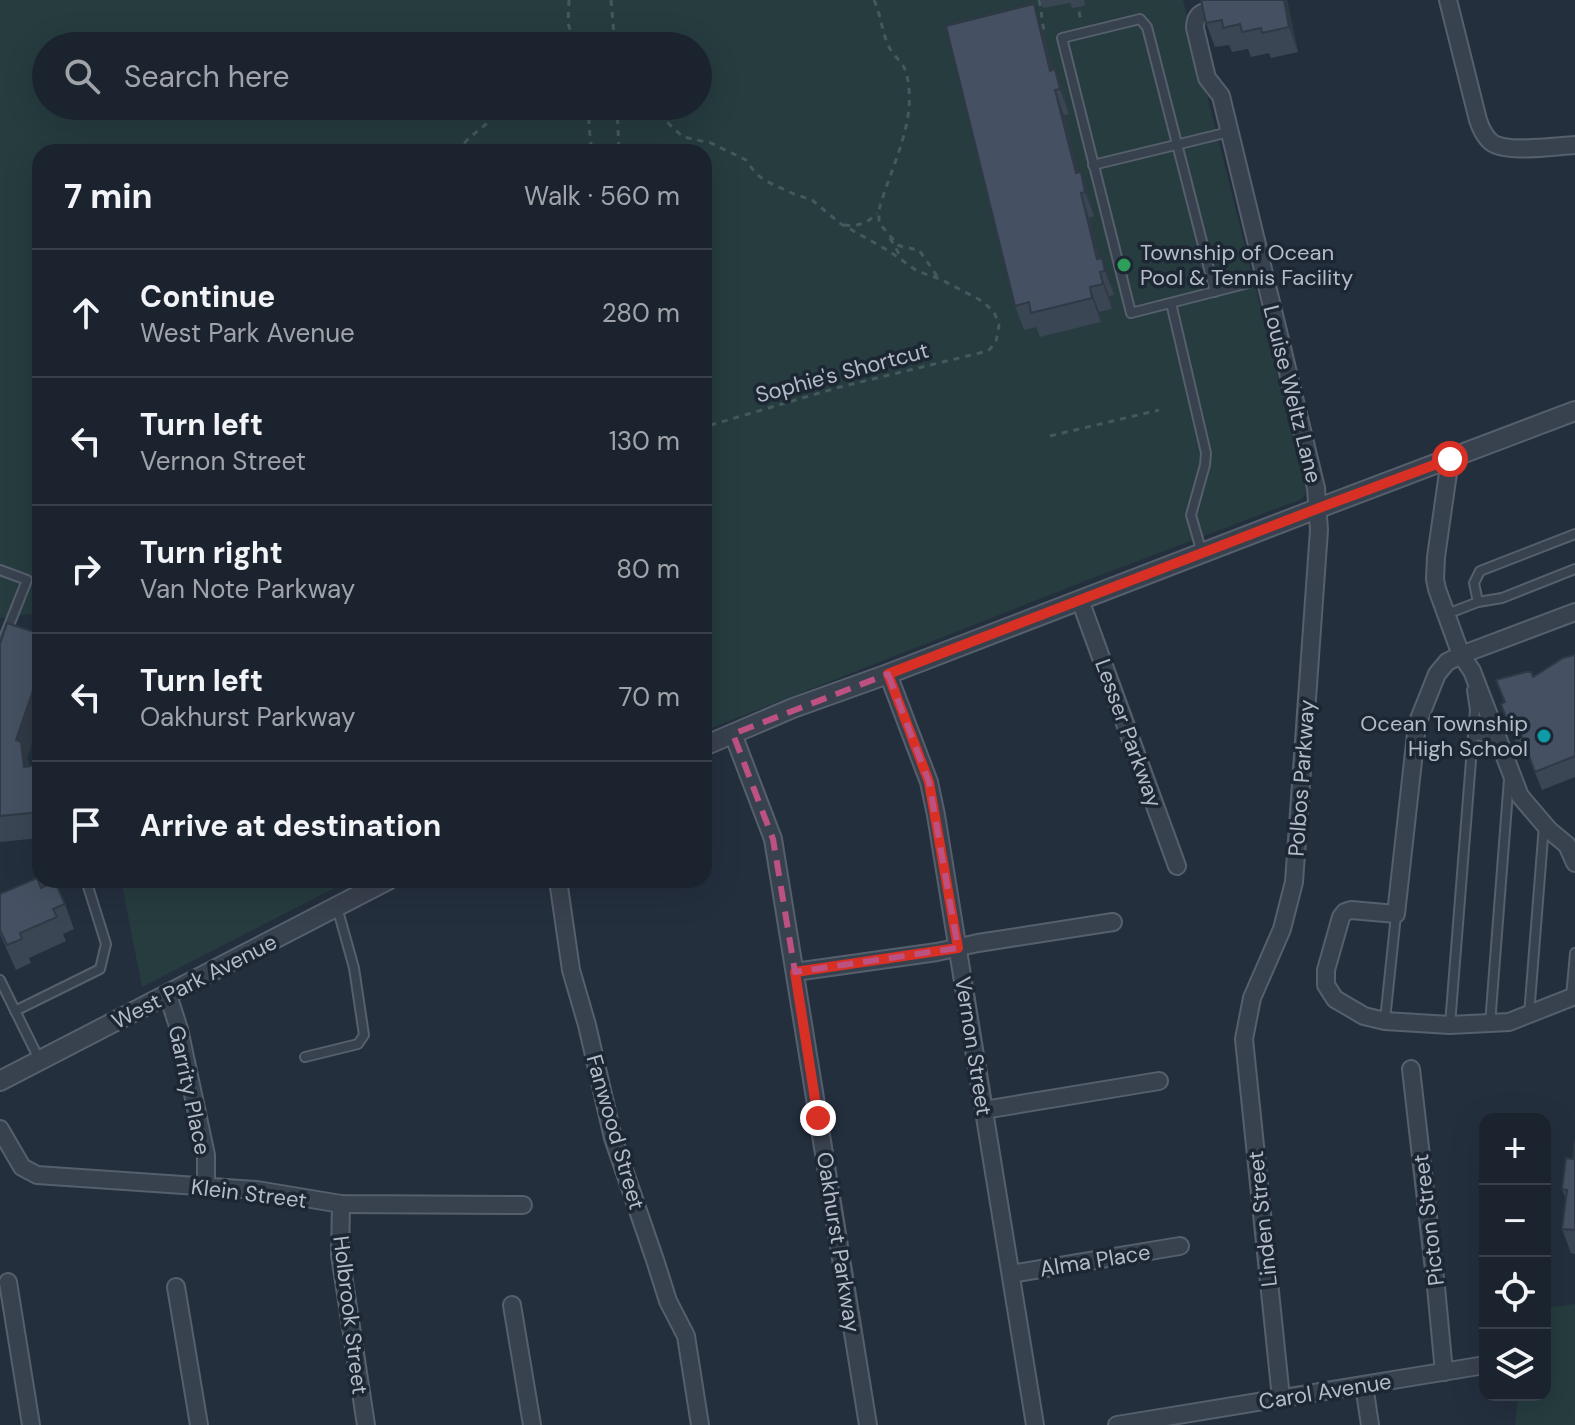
<!DOCTYPE html>
<html lang="en">
<head>
<meta charset="utf-8">
<style>
  body { margin:0; font-family:"DM Sans",sans-serif; background:#242b36; color:#f1f3f6 }
  .controls { position:absolute; right:24px; bottom:24px; display:grid; overflow:hidden; border-radius:16px; box-shadow:0 8px 32px #0002 }
  .controls button { width:72px; height:72px; display:grid; place-items:center; padding:0; border:0; border-bottom:2px solid #39404a; background:#1b232e; color:#f1f3f6; font:40px sans-serif }
  .stop { position:absolute; width:24px; height:24px; margin:-18px; border:6px solid #d93025; border-radius:50%; background:#fff }
  .stop.end { background:#d93025; border-color:#fff; box-shadow:0 2px 8px #0008 }
  .list { margin:0; padding:0; list-style:none }
  h2 { display:flex; justify-content:space-between; align-items:center; height:104px; margin:0; padding:0 32px; font-size:34px }
  h2 small { font-size:26px; font-weight:400; color:#a0a4aa }
  .list li { display:grid; grid-template-columns:52px 1fr auto; gap:24px; align-items:center; box-sizing:border-box; height:128px; padding:0 32px; border-top:2px solid #39404a }
  .list b { display:block; font-size:30px; white-space:nowrap }
  .list p { margin:0; font-size:26px; white-space:nowrap; color:#a0a4aa }
  .list em { font-size:26px; font-style:normal; color:#a0a4aa }
  .icon { flex:none; width:44px; height:44px; fill:none; stroke:currentColor; stroke-width:2; stroke-linecap:round; stroke-linejoin:round }
  .map { position:relative; flex:none; width:1575px; height:1425px; overflow:hidden }
  .search { position:absolute; background:#1b232e; box-shadow:0 8px 32px #0002; left:32px; top:32px; width:680px; height:88px; display:flex; align-items:center; gap:20px; box-sizing:border-box; padding:0 28px; border-radius:44px; color:#a0a4aa; font-size:30px }
  .panel { position:absolute; background:#1b232e; box-shadow:0 8px 32px #0002; left:32px; top:144px; width:680px; height:744px; border-radius:24px }
  .map>svg:first-child { display:block }
  .green { fill:#263c3f; fill-rule:evenodd }
  .lines { fill:none; stroke-linecap:round; stroke-linejoin:round }
  .service-casing { stroke:#565f6c; stroke-width:12 }
  .minor-casing { stroke:#565f6c; stroke-width:20 }
  .tertiary-casing { stroke:#565f6c; stroke-width:22 }
  .path { stroke:#44595c; stroke-width:3; stroke-dasharray:6 6; stroke-linecap:butt }
  .service { stroke:#38414e; stroke-width:8 }
  .minor { stroke:#38414e; stroke-width:16 }
  .tertiary { stroke:#38414e; stroke-width:18 }
  .wall { fill:#3b4654 }
  .shaded-wall { fill:#303945 }
  .building { fill:#455162; stroke:#303945; stroke-width:2 }
  .route { stroke:#d93025; stroke-width:10 }
  .marked { fill:none; stroke:#bd5182; stroke-width:6; stroke-dasharray:16 10; stroke-linejoin:round }
  .leisure-dot { fill:#2e9e5b; stroke:#1d2633; stroke-width:3 }
  .culture-dot { fill:#0f9aa8; stroke:#1d2633; stroke-width:3 }
  .labels { text-anchor:middle; stroke-width:7; stroke-linejoin:round; paint-order:stroke }
  .poi-label { font-size:22px; fill:#b4bcc9; stroke:#1d2633; text-anchor:start }
  .street-label { font-size:22px; fill:#b4bcc9; stroke:#1d2633 }
</style>
</head>
<body>
<div class="map">
<svg width="1575" height="1425" viewBox="0 0 1575 1425">
  <rect width="100%" height="100%" fill="#242f3e"/>
  <!-- green -->
  <g class="green">
    <path d="M0,0H1183L1307,492L1302,499L1085,581L704,731V152H40V613L0,618ZM46,46H698V106H46Z"/>
    <polygon points="121,880 350,880 142,987"/>
    <polygon points="1575,1304 1575,1425 1515,1425 1518,1395 1545,1395 1545,1308"/>
  </g>
  <g class="lines">
    <defs>
      <g id="service">
        <polyline points="1093,165 1229,132"/>
        <polyline points="1215,292 1147,27 1140,19 1062,38 1131,313 1264,279"/>
        <polyline points="1171,303 1206,453 1205,465 1191,515 1202,553"/>
        <polyline points="0,570 27,580 0,648"/>
        <polyline points="1478,602 1474,583 1480,571 1575,534"/>
        <polyline points="1447,614 1478,602 1502,598 1575,569"/>
        <polyline points="1473,735 1490,737 1498,743"/>
        <polyline points="33,888 49,880"/>
        <polyline points="0,980 39,1059"/>
        <polyline points="1571,997 1575,953"/>
        <polyline points="15,1011 100,969 106,944 86,880"/>
        <polyline points="1529,1015 1544,825"/>
        <polyline points="1385,1020 1396,915"/>
        <polyline points="1490,1024 1509,779"/>
        <polyline points="1450,1025 1475,710 1472,690"/>
        <polyline points="305,1057 358,1044 364,1035 354,968 337,907"/>
      </g>
      <g id="minor">
        <path d="M1448,0L1478,120C1481,129 1484,136 1491,142C1506,154 1555,146 1575,145"/>
        <path d="M1208,11C1198,13 1195,19 1195,28L1207,78L1221,96L1316,488L1319,530L1294,882L1282,929L1252,998L1244,1039L1281,1398"/>
        <polyline points="1450,459 1436,557 1435,579 1437,589 1461,655 1472,671 1520,796 1549,830 1567,845 1575,863"/>
        <polyline points="1080,600 1177,866"/>
        <polyline points="1575,612 1461,655 1447,662 1437,674 1419,719 1416,734 1396,914 1351,910 1345,912 1341,917 1326,970 1326,985 1335,999 1364,1016 1385,1021 1450,1025 1509,1022 1575,996"/>
        <polyline points="888,674 929,782 936,815 1035,1425"/>
        <polyline points="733,734 773,839 868,1425"/>
        <polyline points="558,880 571,970 587,1025 613,1138 655,1260 668,1301 686,1336 700,1425"/>
        <polyline points="795,972 937,952 978,943 1113,922"/>
        <polyline points="168,995 179,1029 206,1155 206,1186"/>
        <polyline points="1411,1069 1436,1287 1444,1372"/>
        <polyline points="984,1110 1159,1081"/>
        <polyline points="0,1129 22,1167 37,1175 257,1190 341,1204 523,1205"/>
        <polyline points="341,1204 340,1255 366,1425"/>
        <polyline points="1011,1274 1180,1246"/>
        <polyline points="8,1282 31,1425"/>
        <polyline points="176,1287 199,1425"/>
        <polyline points="512,1305 532,1425"/>
        <polyline points="1364,1385 1370,1425"/>
        <polyline points="1117,1425 1485,1365"/>
      </g>
      <g id="tertiary">
        <polyline points="704,746 793,708 888,674 1319,508 1575,411"/>
        <polyline points="0,1081 388,880"/>
      </g>
    </defs>
    <!-- service casing -->
    <use href="#service" class="service-casing"/>
    <!-- minor casing -->
    <use href="#minor" class="minor-casing"/>
    <!-- tertiary casing -->
    <use href="#tertiary" class="tertiary-casing"/>
    <!-- path -->
    <g class="path">
      <polyline points="569,0 568,23 575,46"/>
      <polyline points="611,0 615,46"/>
      <path d="M874,0C881,15 882,33 889,47C894,57 903,62 906,72C919,120 891,165 879,210V223L898,245L903,247L919,250L937,276"/>
      <path d="M1039,0C1042,10 1041,19 1044,30"/>
      <polyline points="1076,0 1081,20"/>
      <polyline points="589,106 589,127 592,152"/>
      <polyline points="617,106 619,152"/>
      <polyline points="650,106 683,137 711,143 746,160 756,174 766,181 794,194 812,200 841,224 889,251 917,271 940,279 982,301 994,312 999,325 996,342 988,351 840,387 704,427"/>
      <polyline points="456,152 468,139 508,106"/>
      <path d="M844,225C858,227 868,223 877,213"/>
      <polyline points="890,238 902,259"/>
      <polyline points="1050,436 1159,410"/>
    </g>
    <!-- service -->
    <use href="#service" class="service"/>
    <!-- minor -->
    <use href="#minor" class="minor"/>
    <!-- tertiary -->
    <use href="#tertiary" class="tertiary"/>
  </g>
  <!-- wall -->
  <g class="wall">
    <polygon points="1040,0 1084,0 1085,5 1079,7 1072,8 1070,3 1043,8"/>
    <polygon points="1201,0 1287,0 1298,52 1271,58 1269,53 1251,57 1248,49 1232,52 1229,45 1215,47 1206,23"/>
    <polygon points="1042,28 1053,70 1055,69 1064,94 1069,114 1064,115 1078,172 1081,172 1089,196 1094,216 1089,218 1100,259 1111,283 1114,295 1109,296 1112,309 1099,312 1101,322 1040,337 1036,327 1024,330 1015,306"/>
    <polygon points="0,644 27,758 30,766 40,765 40,838 0,842"/>
    <polygon points="1575,655 1575,777 1542,790 1526,751 1520,754 1501,704 1504,703 1533,677"/>
    <polygon points="41,888 65,904 74,929 63,934 66,941 29,958 31,963 16,970 0,934 0,894"/>
    <polygon points="1575,1140 1575,1254 1571,1253 1562,1229 1566,1200 1562,1189 1573,1159"/>
  </g>
  <!-- shaded-wall -->
  <g class="shaded-wall">
    <polygon points="1284,0 1287,0 1298,52 1289,27"/>
    <polygon points="1034,4 1042,28 1058,90 1050,71"/>
    <polygon points="1055,69 1064,94 1069,114 1060,89"/>
    <polygon points="1055,90 1064,115 1083,192 1076,173"/>
    <polygon points="1081,172 1089,196 1094,216 1085,192"/>
    <polygon points="1081,193 1089,218 1103,271 1097,259"/>
    <polygon points="1102,258 1111,283 1114,295 1105,271"/>
    <polygon points="1100,272 1109,296 1112,309 1103,284"/>
    <polygon points="1090,287 1099,312 1101,322 1092,298"/>
    <polygon points="40,670 40,721 27,758 30,767 24,767 16,740"/>
  </g>
  <!-- building -->
  <g class="building">
    <polygon points="1201,0 1284,0 1289,27 1262,33 1261,28 1242,32 1240,24 1223,28 1222,20 1206,23"/>
    <polygon points="1034,4 1050,71 1055,69 1060,89 1055,90 1076,173 1081,172 1085,192 1081,193 1097,259 1102,258 1105,271 1100,272 1103,284 1090,287 1092,298 1031,313 1029,302 1015,306 946,26"/>
    <polygon points="7,623 40,634 40,670 16,740 21,742 24,767 40,765 40,812 0,816 0,644"/>
    <polygon points="1575,655 1575,756 1535,772 1520,732 1513,735 1501,704 1505,702 1496,680 1526,672 1531,672 1533,677 1563,658"/>
    <polygon points="37,878 41,888 55,882 65,904 53,909 57,917 20,933 22,939 7,945 0,930 0,894"/>
    <polygon points="1575,1140 1575,1230 1562,1229 1567,1190 1562,1189 1566,1158 1573,1159"/>
  </g>
  <g class="lines">
    <!-- route -->
    <polyline class="route" points="818,1118 795,972 958,948 929,782 888,674 1319,508 1450,459"/>
  </g>
  <!-- marked area -->
  <path class="marked" d="M888,674L929,782L958,948L795,972L773,839L733,734Z"/>
  <!-- markers -->
  <circle class="leisure-dot" cx="1124" cy="265" r="8"/>
  <circle class="culture-dot" cx="1544" cy="736" r="8"/>
  <g class="labels">
    <!-- poi labels -->
    <g class="poi-label">
      <text x="1140" y="260">Township of Ocean<tspan x="1140" dy="25">Pool &amp; Tennis Facility</tspan></text>
      <text x="1528" y="731" text-anchor="end">Ocean Township<tspan x="1528" dy="25">High School</tspan></text>
    </g>
    <!-- street labels -->
    <g class="street-label">
      <text transform="translate(842 372) rotate(-15)" y="8">Sophie's Shortcut</text>
      <text transform="translate(1293 394) rotate(76)" y="8">Louise Weltz Lane</text>
      <text transform="translate(1129 733) rotate(70)" y="8">Lesser Parkway</text>
      <text transform="translate(1301 778) rotate(-86)" y="8">Polbos Parkway</text>
      <text transform="translate(194 981) rotate(-27)" y="8">West Park Avenue</text>
      <text transform="translate(974 1046) rotate(81)" y="8">Vernon Street</text>
      <text transform="translate(190 1090) rotate(78)" y="8">Garrity Place</text>
      <text transform="translate(616 1132) rotate(74)" y="8">Fanwood Street</text>
      <text transform="translate(249 1193) rotate(7)" y="8">Klein Street</text>
      <text transform="translate(1262 1219) rotate(-96)" y="8">Linden Street</text>
      <text transform="translate(1428 1220) rotate(-97)" y="8">Picton Street</text>
      <text transform="translate(839 1242) rotate(81)" y="8">Oakhurst Parkway</text>
      <text transform="translate(1095 1260) rotate(-9)" y="8">Alma Place</text>
      <text transform="translate(351 1315) rotate(83)" y="8">Holbrook Street</text>
      <text transform="translate(1325 1391) rotate(-9)" y="8">Carol Avenue</text>
    </g>
  </g>
</svg>
<div class="controls">
<button>+</button>
<button>−</button>
<button><svg class="icon" aria-label="locate" viewBox="0 0 24 24"><circle cx="12" cy="12" r="6"/><path d="M12 2v4M12 18v4M2 12h4M18 12h4"/></svg></button>
<button><svg class="icon" aria-label="layers" viewBox="0 0 24 24"><path d="M12 4l9 5-9 5-9-5zM3 14l9 5 9-5"/></svg></button>
</div>
<div class="stop" style="left:1450px;top:459px"></div>
<div class="stop end" style="left:818px;top:1118px"></div>
<div class="search"><svg class="icon" aria-label="search" viewBox="0 0 24 24"><circle cx="10" cy="10" r="6"/><path d="M15 15l6 6"/></svg>Search here</div>
<section class="panel">
<h2>7 min<small>Walk · 560 m</small></h2>
<ul class="list">
<li><svg class="icon" aria-label="ahead" viewBox="0 0 24 24"><path d="M12 20V5M6 11l6-6 6 6"/></svg><div><b>Continue</b><p>West Park Avenue</p></div><em>280 m</em></li>
<li><svg class="icon" aria-label="left" viewBox="0 0 24 24"><path d="M17 20v-9H6M10 6l-5 5 5 5"/></svg><div><b>Turn left</b><p>Vernon Street</p></div><em>130 m</em></li>
<li><svg class="icon" aria-label="right" viewBox="0 0 24 24"><path d="M7 20v-9h11M14 6l5 5-5 5"/></svg><div><b>Turn right</b><p>Van Note Parkway</p></div><em>80 m</em></li>
<li><svg class="icon" aria-label="left" viewBox="0 0 24 24"><path d="M17 20v-9H6M10 6l-5 5 5 5"/></svg><div><b>Turn left</b><p>Oakhurst Parkway</p></div><em>70 m</em></li>
<li><svg class="icon" aria-label="arrive" viewBox="0 0 24 24"><path d="M6 21V4h12l-3 4 3 4H6"/></svg><div><b>Arrive at destination</b></div></li>
</ul>
</section>
</div>
</body>
</html>
